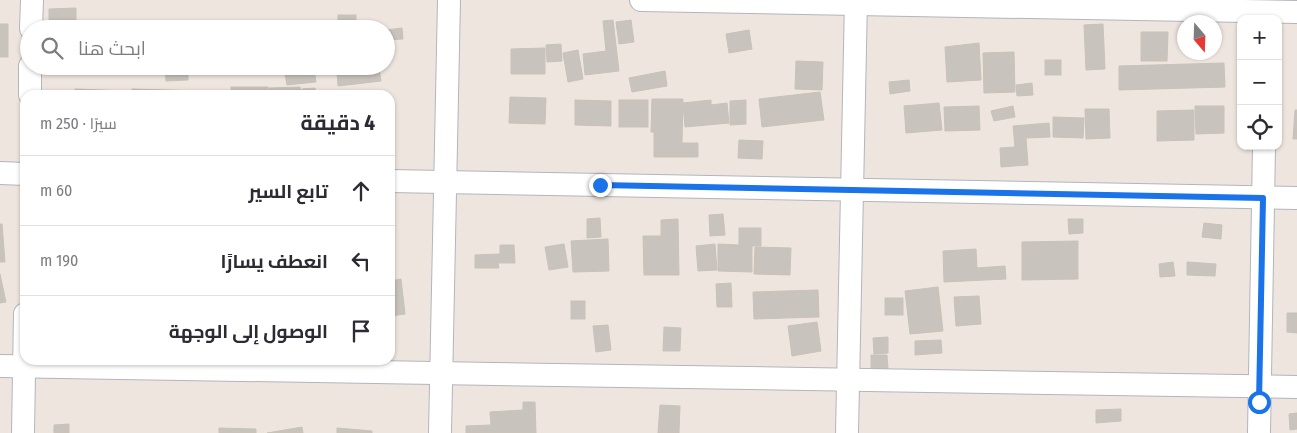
<!DOCTYPE html>
<html lang="ar">
<head>
<meta charset="utf-8">
<style>
  body { margin:0; font-family:"Fira Sans Condensed",Cairo,sans-serif; background:#f7f7f7; color:#2b2b33; direction:rtl }
  .controls { position:absolute; right:15px; top:15px; display:grid; overflow:hidden; border-radius:10px; box-shadow:0 1px 4px #0004 }
  .controls button { width:45px; height:45px; display:grid; place-items:center; padding:0; border:0; border-bottom:1px solid #e1e1e2; background:#fff; color:#2b2b33; font:25px sans-serif }
  .compass { position:absolute; left:1177px; top:15px; width:45px; height:45px; border-radius:50%; background:#fff; box-shadow:0 1px 4px #0004; rotate:161deg }
  .stop { position:absolute; width:15px; height:15px; margin:-11px; border:4px solid #1a73e8; border-radius:50%; background:#fff }
  .stop.end { background:#1a73e8; border-color:#fff; box-shadow:0 1px 5px #0008 }
  .list { margin:0; padding:0; list-style:none }
  h2 { display:flex; justify-content:space-between; align-items:center; height:65px; margin:0; padding:0 20px; font-size:21px }
  h2 small { font-size:16px; font-weight:400; color:#7c7c81 }
  .list li { display:grid; grid-template-columns:32px 1fr auto; gap:15px; align-items:center; box-sizing:border-box; height:70px; padding:0 20px; border-top:1px solid #e1e1e2 }
  .list b { display:block; font-size:19px; white-space:nowrap }
  .list em { font-size:16px; font-style:normal; color:#7c7c81 }
  .icon { flex:none; width:28px; height:28px; fill:none; stroke:currentColor; stroke-width:2; stroke-linecap:round; stroke-linejoin:round }
  .map { position:relative; flex:none; width:1297px; height:433px; overflow:hidden; direction:ltr }
  .search { position:absolute; background:#fff; box-shadow:0 1px 4px #0004; left:20px; top:20px; width:375px; height:55px; display:flex; align-items:center; gap:12px; box-sizing:border-box; padding:0 18px; border-radius:28px; color:#7c7c81; font-size:19px }
  .panel { position:absolute; background:#fff; box-shadow:0 1px 4px #0004; left:20px; top:90px; width:375px; height:275px; border-radius:15px; direction:rtl }
  .map>svg:first-child { display:block }
  .building { fill:#c9c3bd; stroke:#c9c2b7 }
  .lines { fill:none; stroke-linecap:round; stroke-linejoin:round }
  .minor-casing { stroke:#b2b5bf; stroke-width:24 }
  .minor { stroke:#fff; stroke-width:22 }
  .route { stroke:#1a73e8; stroke-width:6 }
</style>
</head>
<body>
<div class="map">
<svg width="1297" height="433" viewBox="0 0 1297 433">
  <rect width="100%" height="100%" fill="#eee6de"/>
  <!-- building -->
  <g class="building">
    <polygon points="76,8 76,25 49,26 49,9"/>
    <rect x="338" y="15" width="18" height="14"/>
    <polygon points="613,20 619,71 585,75 583,54 606,51 603,21"/>
    <polygon points="631,20 634,42 619,44 616,22"/>
    <rect x="0" y="24" width="8" height="33"/>
    <polygon points="1103,24 1105,69 1086,70 1084,25"/>
    <polygon points="402,28 403,39 386,40 386,30"/>
    <polygon points="749,30 752,49 729,53 726,34"/>
    <polygon points="1141,32 1168,32 1167,61 1141,61"/>
    <polygon points="979,43 981,80 947,82 945,47"/>
    <polygon points="561,44 562,61 547,62 546,45"/>
    <polygon points="545,48 545,74 511,74 511,49"/>
    <polygon points="578,50 583,79 568,82 563,53"/>
    <polygon points="1014,52 1015,92 984,93 983,53"/>
    <rect x="1045" y="60" width="16" height="15"/>
    <polygon points="796,61 823,62 822,90 795,89"/>
    <polygon points="1224,63 1225,87 1119,90 1119,66"/>
    <polygon points="60,66 125,66 125,73 60,70"/>
    <polygon points="165,66 188,66 188,80 166,81"/>
    <polygon points="271,66 318,66 271,71"/>
    <polygon points="341,66 380,66 380,67 341,69"/>
    <polygon points="379,68 381,81 338,86 337,72"/>
    <polygon points="314,70 316,82 287,85 285,74"/>
    <polygon points="665,71 667,86 632,92 629,78"/>
    <polygon points="909,80 910,91 890,94 889,82"/>
    <polygon points="1032,83 1033,95 1017,96 1016,85"/>
    <rect x="231" y="87" width="37" height="8"/>
    <polygon points="300,87 301,95 270,95 269,88"/>
    <polygon points="315,88 316,95 302,95 302,89"/>
    <polygon points="75,89 127,91 127,95 75,95"/>
    <polygon points="132,89 198,91 198,95 132,95"/>
    <polygon points="820,92 824,120 762,127 759,99"/>
    <polygon points="510,97 546,98 545,124 509,123"/>
    <polygon points="652,99 683,99 682,143 698,143 698,157 654,157 654,132 651,132"/>
    <polygon points="575,100 611,101 611,126 575,125"/>
    <rect x="619" y="100" width="29" height="27"/>
    <polygon points="711,100 711,105 727,103 729,123 685,127 683,103"/>
    <polygon points="746,100 746,124 730,125 730,101"/>
    <polygon points="939,103 942,130 906,133 904,106"/>
    <polygon points="979,106 980,130 945,131 944,107"/>
    <polygon points="1013,106 1015,117 994,121 991,111"/>
    <polygon points="1195,106 1224,106 1224,133 1196,134"/>
    <polygon points="1085,109 1109,109 1110,138 1086,139"/>
    <polygon points="1194,110 1194,140 1157,141 1157,111"/>
    <polygon points="1295,110 1297,110 1297,139 1293,139"/>
    <polygon points="1053,117 1084,118 1083,138 1053,137"/>
    <polygon points="1049,123 1050,137 1026,138 1028,165 1001,167 1000,148 1015,147 1013,126"/>
    <polygon points="739,140 763,141 762,159 738,158"/>
    <polygon points="723,214 725,235 710,236 709,215"/>
    <polygon points="600,218 601,237 587,238 587,219"/>
    <polygon points="678,219 679,275 644,275 643,236 661,236 661,220"/>
    <polygon points="1068,219 1083,219 1083,233 1069,234"/>
    <polygon points="1204,223 1222,225 1221,239 1202,237"/>
    <polygon points="0,224 2,224 5,262 0,262"/>
    <polygon points="739,228 761,228 761,246 752,246 752,272 718,271 718,244 739,245"/>
    <polygon points="608,239 609,271 573,272 571,241"/>
    <polygon points="1078,241 1078,279 1022,280 1022,242"/>
    <polygon points="564,244 568,267 549,270 545,247"/>
    <polygon points="715,244 717,270 698,271 696,246"/>
    <polygon points="500,245 514,245 515,263 498,263 499,268 475,268 475,255 500,254"/>
    <polygon points="755,247 791,248 790,275 754,274"/>
    <polygon points="976,249 977,268 1005,266 1006,279 944,282 943,251"/>
    <polygon points="1173,262 1175,276 1160,277 1159,264"/>
    <polygon points="1187,262 1216,264 1215,276 1187,275"/>
    <polygon points="0,274 6,302 0,303"/>
    <polygon points="401,279 405,314 390,316 390,281"/>
    <polygon points="731,283 732,307 717,307 716,284"/>
    <polygon points="938,287 943,331 910,334 905,291"/>
    <polygon points="818,290 819,317 754,319 753,292"/>
    <polygon points="979,296 981,324 956,326 954,297"/>
    <rect x="885" y="298" width="18" height="17"/>
    <rect x="571" y="301" width="14" height="18"/>
    <polygon points="1287,313 1297,313 1297,333 1287,332"/>
    <polygon points="817,322 821,351 792,356 788,326"/>
    <polygon points="608,325 611,350 596,352 593,326"/>
    <polygon points="664,327 681,328 680,351 663,351"/>
    <polygon points="888,337 888,353 874,354 873,338"/>
    <polygon points="941,340 942,353 915,355 915,341"/>
    <polygon points="871,355 887,355 888,369 871,370"/>
    <polygon points="523,402 535,402 536,433 466,433 466,426 491,425 490,412 523,410"/>
    <polygon points="660,405 680,406 679,433 658,433"/>
    <polygon points="1121,409 1121,421 1096,423 1096,410"/>
    <polygon points="1297,413 1297,429 1290,430 1289,414"/>
    <polygon points="69,424 69,433 54,433 54,425"/>
    <polygon points="302,427 303,433 267,433"/>
    <polygon points="219,428 256,429 256,433 219,433"/>
    <polygon points="337,428 372,431 372,433 337,433"/>
  </g>
  <g class="lines">
    <defs>
      <g id="minor">
        <polyline points="641,0 1297,12"/>
        <polyline points="31,29 32,0"/>
        <polyline points="30,95 30,66"/>
        <polyline points="0,173 25,174"/>
        <polyline points="390,181 1297,198"/>
        <polyline points="0,366 1297,387"/>
        <polyline points="23,433 25,314"/>
        <polyline points="440,433 449,0"/>
        <polyline points="847,433 856,0"/>
        <polyline points="1259,433 1264,146"/>
      </g>
    </defs>
    <!-- minor casing -->
    <use href="#minor" class="minor-casing"/>
    <!-- minor -->
    <use href="#minor" class="minor"/>
  </g>
  <g class="lines">
    <!-- route -->
    <polyline class="route" points="600,185 1263,198 1259,402"/>
  </g>
</svg>
<div class="controls">
<button>+</button>
<button>−</button>
<button><svg class="icon" aria-label="locate" viewBox="0 0 24 24"><circle cx="12" cy="12" r="6"/><path d="M12 2v4M12 18v4M2 12h4M18 12h4"/></svg></button>
</div>
<svg class="compass" viewBox="-18 -18 36 36"><path d="M0-13l5 13h-10z" fill="#e53935"/><path d="M0 13l5-13h-10z" fill="#7c7c81"/></svg>
<div class="stop" style="left:1259px;top:402px"></div>
<div class="stop end" style="left:600px;top:185px"></div>
<div class="search"><svg class="icon" aria-label="search" viewBox="0 0 24 24"><circle cx="10" cy="10" r="6"/><path d="M15 15l6 6"/></svg>ابحث هنا</div>
<section class="panel">
<h2>4 دقيقة<small>سيرًا · 250 m</small></h2>
<ul class="list">
<li><svg class="icon" aria-label="ahead" viewBox="0 0 24 24"><path d="M12 20V5M6 11l6-6 6 6"/></svg><div><b>تابع السير</b></div><em>60 m</em></li>
<li><svg class="icon" aria-label="left" viewBox="0 0 24 24"><path d="M17 20v-9H6M10 6l-5 5 5 5"/></svg><div><b>انعطف يسارًا</b></div><em>190 m</em></li>
<li><svg class="icon" aria-label="arrive" viewBox="0 0 24 24"><path d="M6 21V4h12l-3 4 3 4H6"/></svg><div><b>الوصول إلى الوجهة</b></div></li>
</ul>
</section>
</div>
</body>
</html>
